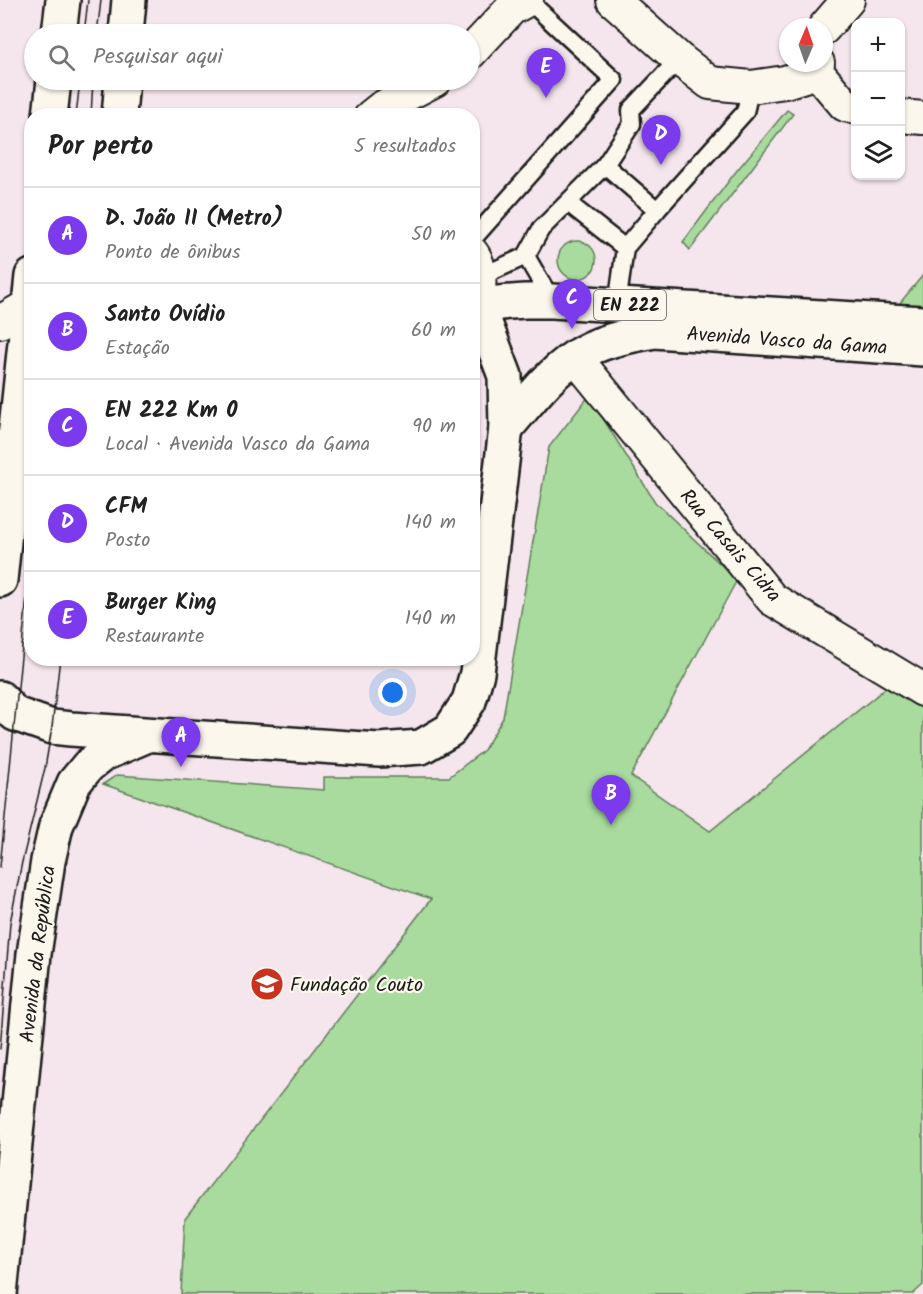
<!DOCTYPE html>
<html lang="pt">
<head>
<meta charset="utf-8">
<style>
  body { margin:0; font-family:Kalam,sans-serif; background:#f2f2f2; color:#222 }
  .controls { position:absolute; right:18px; top:18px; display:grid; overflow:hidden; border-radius:12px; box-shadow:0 2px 4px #0004 }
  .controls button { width:54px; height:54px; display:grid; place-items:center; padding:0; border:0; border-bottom:2px solid #e0e0e0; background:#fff; color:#222; font:30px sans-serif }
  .compass { position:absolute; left:779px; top:18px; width:54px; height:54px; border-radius:50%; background:#fff; box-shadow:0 2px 4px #0004; rotate:2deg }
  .you { position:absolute; left:393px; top:693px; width:21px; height:21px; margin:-15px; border:4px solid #fff; border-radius:50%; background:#1a73e8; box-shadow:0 0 0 9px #1a73e833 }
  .badge { display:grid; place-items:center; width:39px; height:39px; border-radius:50%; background:#7c3aed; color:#fff; font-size:20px; font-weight:700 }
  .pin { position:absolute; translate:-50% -50px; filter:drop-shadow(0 2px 3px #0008) }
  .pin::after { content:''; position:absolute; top:32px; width:21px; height:18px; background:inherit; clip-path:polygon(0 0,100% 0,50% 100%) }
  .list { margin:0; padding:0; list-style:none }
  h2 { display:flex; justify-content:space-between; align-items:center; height:78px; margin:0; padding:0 24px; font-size:26px }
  h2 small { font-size:20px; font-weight:400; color:#767676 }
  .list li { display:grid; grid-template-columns:39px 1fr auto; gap:18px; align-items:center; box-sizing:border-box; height:96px; padding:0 24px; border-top:2px solid #e0e0e0 }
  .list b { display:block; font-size:22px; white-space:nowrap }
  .list p { margin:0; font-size:20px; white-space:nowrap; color:#767676 }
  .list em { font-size:20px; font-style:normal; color:#767676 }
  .icon { flex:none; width:33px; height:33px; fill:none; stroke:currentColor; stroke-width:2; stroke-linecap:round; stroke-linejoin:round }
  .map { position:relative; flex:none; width:923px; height:1294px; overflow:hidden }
  .search { position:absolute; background:#fff; box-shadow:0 2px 4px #0004; left:24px; top:24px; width:456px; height:66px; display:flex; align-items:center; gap:15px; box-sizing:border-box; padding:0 21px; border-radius:33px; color:#767676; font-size:22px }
  .panel { position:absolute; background:#fff; box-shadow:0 2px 4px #0004; left:24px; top:108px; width:456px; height:558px; border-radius:24px }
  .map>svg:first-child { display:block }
  .green { fill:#a8db9d; stroke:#627c5c; stroke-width:1.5 }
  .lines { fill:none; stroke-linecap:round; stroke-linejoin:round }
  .service-casing { stroke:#1c1c1c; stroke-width:21 }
  .minor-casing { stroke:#1c1c1c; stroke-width:36 }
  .secondary-casing { stroke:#1c1c1c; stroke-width:38 }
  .primary-casing { stroke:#1c1c1c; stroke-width:38 }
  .service { stroke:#fbf7ec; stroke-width:16 }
  .minor { stroke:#fbf7ec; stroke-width:32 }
  .secondary { stroke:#fbf7ec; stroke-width:33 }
  .primary { stroke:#fbf7ec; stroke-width:33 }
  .tram { stroke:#1c1c1c; stroke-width:1.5 }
  .labels { text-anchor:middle; stroke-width:4.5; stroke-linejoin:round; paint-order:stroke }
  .shield { fill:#fbf7ec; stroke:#5f5e5a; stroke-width:1.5 }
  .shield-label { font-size:18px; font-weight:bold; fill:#1c1c1c }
  .street-label { font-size:20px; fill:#1c1c1c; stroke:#fbf7ec }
  .poi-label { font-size:20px; fill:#1c1c1c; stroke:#fbf7ec; text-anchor:start }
</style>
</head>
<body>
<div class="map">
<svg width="923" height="1294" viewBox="0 0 923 1294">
  <rect width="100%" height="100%" fill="#f4e6ec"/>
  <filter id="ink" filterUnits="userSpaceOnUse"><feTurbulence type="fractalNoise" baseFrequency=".0167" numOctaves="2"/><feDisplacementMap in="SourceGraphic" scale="12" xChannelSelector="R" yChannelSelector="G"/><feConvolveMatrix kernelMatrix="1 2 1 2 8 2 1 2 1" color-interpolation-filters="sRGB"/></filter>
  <g filter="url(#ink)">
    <!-- green -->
    <g class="green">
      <polygon points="787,110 793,114 690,250 683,242 734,174"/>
      <circle cx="577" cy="260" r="19"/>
      <polygon points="923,275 923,306 899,304"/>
      <polygon points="589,396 655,502 737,580 631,776 710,831 892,683 923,702 923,1285 913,1294 181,1294 185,1218 431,899 103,784 117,775 324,790 324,777 449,777 484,750 503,718 549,447"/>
    </g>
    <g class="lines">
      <defs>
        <g id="service">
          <polyline points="605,165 632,124 631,110 679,59"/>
          <polyline points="568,203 625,248"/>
          <polyline points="657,210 745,112 751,87"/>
          <polyline points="472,240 614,80 528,0"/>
          <polyline points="480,277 526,256"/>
          <polyline points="552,301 526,256 541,229 605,165 657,210 625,248 617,305"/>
        </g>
        <g id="minor">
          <polyline points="613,0 679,59 710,83 751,87 785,82 817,72"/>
          <polyline points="824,28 848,0"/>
          <polyline points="470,53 511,9 527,0"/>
          <polyline points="818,63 817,72 845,105 856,108"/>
          <polyline points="371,116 381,108 435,80"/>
          <polyline points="900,116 923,118"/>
          <path d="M472,253C483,267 479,288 478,305"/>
          <polyline points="0,322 29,305"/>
          <polyline points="575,357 772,599 923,690"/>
        </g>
        <g id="secondary">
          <polyline points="59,34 63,0"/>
          <polyline points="126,34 129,0"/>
          <polyline points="50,116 54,80"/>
          <polyline points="119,116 122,80"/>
          <polyline points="29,305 32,276"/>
        </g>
        <g id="primary">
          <polyline points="472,305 525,301 552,301 923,323"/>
          <path d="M506,428C527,404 548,375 575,357C598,341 627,336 654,331L923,349"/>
          <polyline points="0,580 29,305 32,304"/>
          <polyline points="0,698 15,714 52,727 71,729 379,750 421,747 450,730 469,701 477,673 506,428 505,376 478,305"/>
          <polyline points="0,1294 34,954 48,861 56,826 74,783 88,766 103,754 143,737"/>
        </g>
      </defs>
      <!-- service casing -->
      <use href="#service" class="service-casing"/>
      <!-- minor casing -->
      <use href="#minor" class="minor-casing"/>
      <!-- secondary casing -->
      <use href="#secondary" class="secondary-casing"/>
      <!-- primary casing -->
      <use href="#primary" class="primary-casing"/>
      <!-- service -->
      <use href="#service" class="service"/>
      <!-- minor -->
      <use href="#minor" class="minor"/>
      <!-- secondary -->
      <use href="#secondary" class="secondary"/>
      <!-- primary -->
      <use href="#primary" class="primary"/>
      <!-- tram -->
      <g class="tram">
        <polyline points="84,34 88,0"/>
        <polyline points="97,34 101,0"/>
        <polyline points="76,116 80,80"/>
        <polyline points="91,116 93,80"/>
        <polyline points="0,867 32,547"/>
        <polyline points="0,1049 10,923 22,862 45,768 52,727 60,658"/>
      </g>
    </g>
  </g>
  <!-- icons -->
  <defs>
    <symbol id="school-disc" viewBox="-11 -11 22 22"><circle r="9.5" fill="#c8321e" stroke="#fbf7ec"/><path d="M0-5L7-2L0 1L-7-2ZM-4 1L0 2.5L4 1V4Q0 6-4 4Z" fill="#fff"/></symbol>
  </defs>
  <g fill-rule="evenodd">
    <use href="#school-disc" x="248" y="965" width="38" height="38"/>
  </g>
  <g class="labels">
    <!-- shield labels -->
    <rect class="shield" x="594" y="290" width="72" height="30" rx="4.5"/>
    <g class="shield-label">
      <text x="630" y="311">EN 222</text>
    </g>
    <!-- street labels -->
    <g class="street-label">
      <text transform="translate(787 340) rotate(4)" y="7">Avenida Vasco da Gama</text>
      <text transform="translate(731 545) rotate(49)" y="7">Rua Casais Cidra</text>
      <text transform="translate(37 954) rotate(-83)" y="7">Avenida da República</text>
    </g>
    <!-- poi labels -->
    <g class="poi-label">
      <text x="290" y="991">Fundação Couto</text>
    </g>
  </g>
</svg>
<div class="controls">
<button>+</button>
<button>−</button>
<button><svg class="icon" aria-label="layers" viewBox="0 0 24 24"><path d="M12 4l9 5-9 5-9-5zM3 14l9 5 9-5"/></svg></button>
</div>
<svg class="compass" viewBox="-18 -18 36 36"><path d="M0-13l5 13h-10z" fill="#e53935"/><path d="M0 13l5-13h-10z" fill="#767676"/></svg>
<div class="you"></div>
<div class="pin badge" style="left:181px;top:767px">A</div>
<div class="pin badge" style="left:611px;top:825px">B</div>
<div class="pin badge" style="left:572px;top:329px">C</div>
<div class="pin badge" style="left:661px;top:165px">D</div>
<div class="pin badge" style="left:546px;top:98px">E</div>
<div class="search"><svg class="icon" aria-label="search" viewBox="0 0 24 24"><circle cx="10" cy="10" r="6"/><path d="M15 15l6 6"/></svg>Pesquisar aqui</div>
<section class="panel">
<h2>Por perto<small>5 resultados</small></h2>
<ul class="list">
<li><span class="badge">A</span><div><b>D. João II (Metro)</b><p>Ponto de ônibus</p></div><em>50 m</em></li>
<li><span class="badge">B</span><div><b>Santo Ovídio</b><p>Estação</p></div><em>60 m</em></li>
<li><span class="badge">C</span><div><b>EN 222 Km 0</b><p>Local · Avenida Vasco da Gama</p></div><em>90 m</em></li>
<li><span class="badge">D</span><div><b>CFM</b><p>Posto</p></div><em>140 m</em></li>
<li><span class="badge">E</span><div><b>Burger King</b><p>Restaurante</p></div><em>140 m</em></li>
</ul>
</section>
</div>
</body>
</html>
